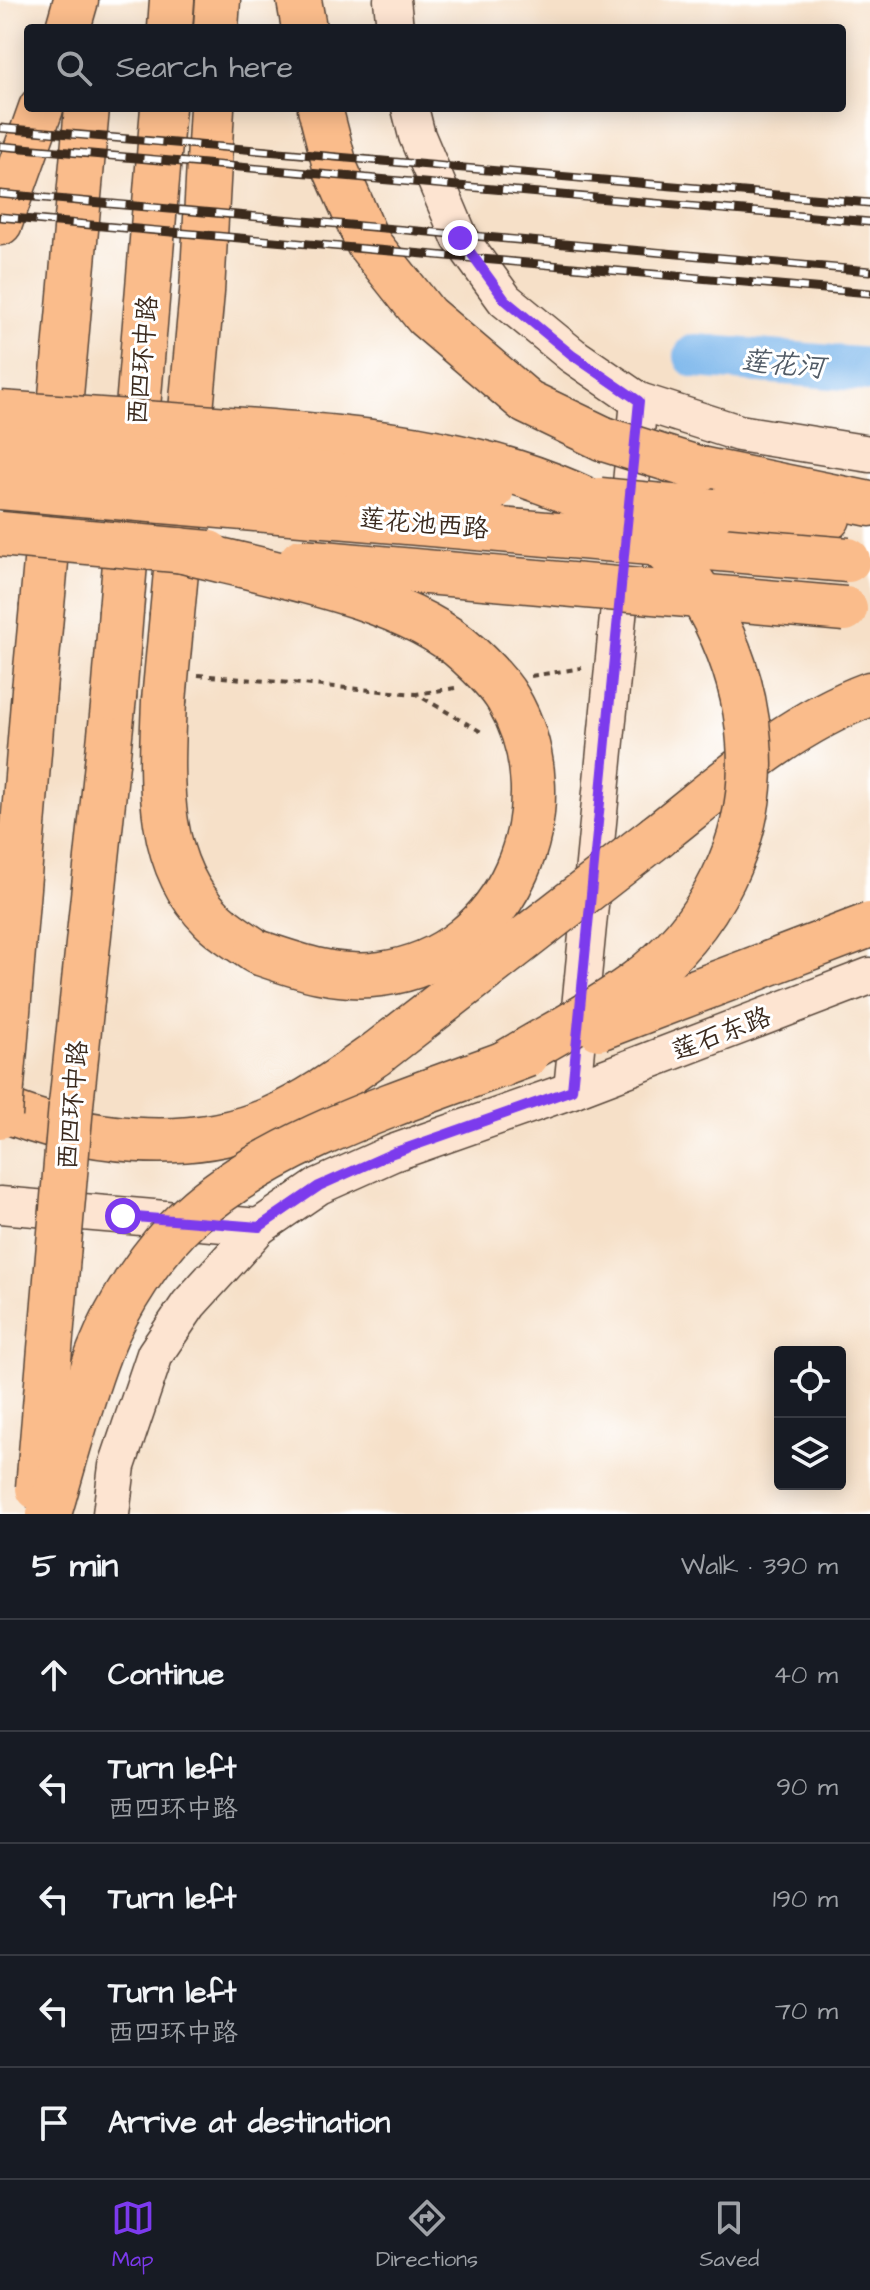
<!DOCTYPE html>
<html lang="en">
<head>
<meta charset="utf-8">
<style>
  body { margin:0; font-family:"Architects Daughter","LXGW WenKai TC",sans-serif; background:#242831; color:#f1f3f6 }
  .controls { position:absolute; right:24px; bottom:24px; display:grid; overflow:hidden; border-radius:8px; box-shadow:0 4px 20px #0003 }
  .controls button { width:72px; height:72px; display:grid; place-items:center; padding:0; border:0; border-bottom:2px solid #363941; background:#171b24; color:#f1f3f6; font:40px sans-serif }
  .stop { position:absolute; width:24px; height:24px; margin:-18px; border:6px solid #7c3aed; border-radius:50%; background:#fff }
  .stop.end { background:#7c3aed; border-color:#fff; box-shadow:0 2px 8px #0008 }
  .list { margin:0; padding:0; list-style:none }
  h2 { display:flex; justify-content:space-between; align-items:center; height:104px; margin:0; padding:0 32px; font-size:34px }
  h2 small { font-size:26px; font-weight:400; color:#9ea1a6 }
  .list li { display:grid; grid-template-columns:52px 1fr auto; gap:24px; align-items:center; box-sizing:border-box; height:112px; padding:0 32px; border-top:2px solid #363941 }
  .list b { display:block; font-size:30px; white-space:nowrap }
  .list p { margin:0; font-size:26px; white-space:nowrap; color:#9ea1a6 }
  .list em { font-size:26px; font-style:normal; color:#9ea1a6 }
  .icon { flex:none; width:44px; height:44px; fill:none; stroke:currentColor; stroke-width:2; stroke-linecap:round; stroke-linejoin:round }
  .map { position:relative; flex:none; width:870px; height:1514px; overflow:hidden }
  .search { position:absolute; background:#171b24; box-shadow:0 4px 20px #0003; left:24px; right:24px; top:24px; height:88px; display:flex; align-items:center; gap:20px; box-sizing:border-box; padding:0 28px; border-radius:8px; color:#9ea1a6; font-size:30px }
  .sheet { height:664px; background:#171b24 }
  nav { display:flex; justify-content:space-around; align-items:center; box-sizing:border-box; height:112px; border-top:2px solid #363941; background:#171b24; font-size:22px; color:#9ea1a6 }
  nav a { display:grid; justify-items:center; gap:4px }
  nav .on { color:#7c3aed }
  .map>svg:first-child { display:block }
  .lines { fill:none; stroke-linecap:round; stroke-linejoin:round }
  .river { stroke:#79b5eb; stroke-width:44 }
  .secondary-casing { stroke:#574538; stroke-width:39 }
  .highway-casing { stroke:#574538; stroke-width:47 }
  .path { stroke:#574538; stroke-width:4; stroke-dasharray:6 6; stroke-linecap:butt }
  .secondary { stroke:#fde4d1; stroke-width:36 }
  .highway { stroke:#fabc8b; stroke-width:44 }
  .rail-casing { stroke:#3b2a1e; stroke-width:9 }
  .rail { stroke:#fff; stroke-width:6; stroke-dasharray:18; stroke-linecap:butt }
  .highway-bridge-casing { stroke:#574538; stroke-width:47; stroke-linecap:butt }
  .highway-bridge { stroke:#fabc8b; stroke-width:44 }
  .route { stroke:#7c3aed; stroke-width:10 }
  .labels { text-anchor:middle; stroke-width:6; stroke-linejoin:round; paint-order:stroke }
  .street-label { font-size:26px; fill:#3b2a1e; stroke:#fff }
  .water-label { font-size:28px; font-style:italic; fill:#515b66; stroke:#fff }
</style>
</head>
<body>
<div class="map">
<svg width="870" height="1514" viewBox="0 0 870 1514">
  <rect width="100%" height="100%" fill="#fff"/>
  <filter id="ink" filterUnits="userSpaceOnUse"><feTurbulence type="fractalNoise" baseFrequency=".0125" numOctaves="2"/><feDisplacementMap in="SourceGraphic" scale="16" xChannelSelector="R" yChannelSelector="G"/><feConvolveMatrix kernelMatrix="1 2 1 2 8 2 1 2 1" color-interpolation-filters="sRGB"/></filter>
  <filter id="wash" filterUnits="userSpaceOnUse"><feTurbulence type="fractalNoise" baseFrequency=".006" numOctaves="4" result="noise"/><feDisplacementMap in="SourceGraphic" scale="32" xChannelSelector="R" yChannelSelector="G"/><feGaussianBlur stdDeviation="1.8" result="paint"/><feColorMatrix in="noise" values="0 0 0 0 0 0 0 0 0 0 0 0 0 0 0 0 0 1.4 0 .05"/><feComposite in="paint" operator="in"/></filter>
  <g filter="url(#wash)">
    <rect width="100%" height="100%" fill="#f6e0c8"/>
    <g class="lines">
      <!-- river -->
      <polyline class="river" points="696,356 870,370"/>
    </g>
  </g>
  <g filter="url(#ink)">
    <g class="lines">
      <defs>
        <g id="secondary">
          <polyline points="392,0 395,28"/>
          <polyline points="410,108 417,136 460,238 505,300 572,355 639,401 739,433 870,454"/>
          <polyline points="572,1090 639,401"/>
          <polyline points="0,1205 259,1227"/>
          <polyline points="111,1514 117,1466 155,1354 189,1304 259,1227 319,1186 393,1153 572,1090 870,976"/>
        </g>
        <g id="highway">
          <polyline points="299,0 304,28"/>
          <polyline points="68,28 76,0"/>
          <polyline points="170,28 172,0"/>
          <polyline points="216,28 218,0"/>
          <polyline points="320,108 336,170 368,243 426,316 527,402 604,439"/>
          <polyline points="0,223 41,108"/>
          <polyline points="700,469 870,504"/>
          <polyline points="713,511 828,518"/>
          <polyline points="42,606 87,108"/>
          <polyline points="121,611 163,108"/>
          <polyline points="172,615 202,292 212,108"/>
          <path d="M164,701C161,776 154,862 212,919C225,932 243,942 257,952"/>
          <path d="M657,836C724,783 789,724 870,694"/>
          <polyline points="2,1086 34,690"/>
          <polyline points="71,1105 114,697"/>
          <path d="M0,1108C81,1142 188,1155 271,1119C309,1102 342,1078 376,1054"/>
        </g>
      </defs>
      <!-- secondary casing -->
      <use href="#secondary" class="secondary-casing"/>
      <!-- highway casing -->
      <use href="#highway" class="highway-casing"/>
      <!-- path -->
      <g class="path">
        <polyline points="198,675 416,694"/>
        <polyline points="531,676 582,668"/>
        <polyline points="455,688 416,694 485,734"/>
      </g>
      <!-- secondary -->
      <use href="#secondary" class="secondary"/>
      <!-- highway -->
      <use href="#highway" class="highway"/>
      <defs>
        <g id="rail">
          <polyline points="0,128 870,203"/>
          <polyline points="0,146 870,222"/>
          <polyline points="0,194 870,271"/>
          <polyline points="0,217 870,293"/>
        </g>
      </defs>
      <!-- rail casing -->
      <use href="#rail" class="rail-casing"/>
      <!-- rail -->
      <use href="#rail" class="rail"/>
      <defs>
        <g id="highway-bridge">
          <path d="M0,413C76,418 152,424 229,429C368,439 516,450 637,528C703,570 744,666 749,742C757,837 711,929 633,985C592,1015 544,1039 500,1066"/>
          <polyline points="604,439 700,469"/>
          <polyline points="0,447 492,489"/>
          <polyline points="0,487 848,560"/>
          <polyline points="600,500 713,511"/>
          <polyline points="0,534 209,553"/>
          <path d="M179,550C264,572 405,595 468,654C481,666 499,683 508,699C571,807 510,957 381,974C336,980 298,966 257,952"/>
          <polyline points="301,561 845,609"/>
          <polyline points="34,690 42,606"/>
          <polyline points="114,697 121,611"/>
          <polyline points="164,701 172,615"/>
          <polyline points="599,1028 870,925"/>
          <polyline points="376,1054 657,836"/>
          <polyline points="0,1116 2,1086"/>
          <polyline points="38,1488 71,1105"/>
          <path d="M49,1514C65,1460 79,1404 99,1352C118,1304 152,1251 190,1216C274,1138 420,1096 527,1055"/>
        </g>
      </defs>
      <!-- highway-bridge casing -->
      <use href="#highway-bridge" class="highway-bridge-casing"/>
      <!-- highway-bridge -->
      <use href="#highway-bridge" class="highway-bridge"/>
    </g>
  </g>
  <g class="lines" filter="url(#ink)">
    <!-- route -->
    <polyline class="route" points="123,1216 259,1227 319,1186 393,1153 572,1090 639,401 572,355 505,300 460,238"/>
  </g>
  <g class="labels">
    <!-- street labels -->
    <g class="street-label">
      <text transform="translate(142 360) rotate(-85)" y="9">西四环中路</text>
      <text transform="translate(424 523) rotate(5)" y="9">莲花池西路</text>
      <text transform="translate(721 1033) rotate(-21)" y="9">莲石东路</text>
      <text transform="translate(72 1105) rotate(-85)" y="9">西四环中路</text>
    </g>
    <!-- water labels -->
    <g class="water-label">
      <text transform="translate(783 363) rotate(5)" y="10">莲花河</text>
    </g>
  </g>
</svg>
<div class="controls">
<button><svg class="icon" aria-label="locate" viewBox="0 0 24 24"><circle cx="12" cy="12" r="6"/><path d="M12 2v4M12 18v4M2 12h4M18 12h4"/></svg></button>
<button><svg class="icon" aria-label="layers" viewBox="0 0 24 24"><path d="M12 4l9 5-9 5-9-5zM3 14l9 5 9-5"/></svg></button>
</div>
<div class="stop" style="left:123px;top:1216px"></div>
<div class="stop end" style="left:460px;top:238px"></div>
<div class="search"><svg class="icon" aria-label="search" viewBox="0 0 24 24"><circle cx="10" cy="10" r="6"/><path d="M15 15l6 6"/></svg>Search here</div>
</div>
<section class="sheet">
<h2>5 min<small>Walk · 390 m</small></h2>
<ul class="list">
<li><svg class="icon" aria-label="ahead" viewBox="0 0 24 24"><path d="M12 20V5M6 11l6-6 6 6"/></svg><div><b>Continue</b></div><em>40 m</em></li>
<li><svg class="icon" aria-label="left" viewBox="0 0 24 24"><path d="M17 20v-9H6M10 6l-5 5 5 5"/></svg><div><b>Turn left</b><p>西四环中路</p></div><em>90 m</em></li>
<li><svg class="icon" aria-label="left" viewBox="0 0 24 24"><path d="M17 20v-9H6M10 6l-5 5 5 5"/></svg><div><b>Turn left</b></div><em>190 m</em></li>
<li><svg class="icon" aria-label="left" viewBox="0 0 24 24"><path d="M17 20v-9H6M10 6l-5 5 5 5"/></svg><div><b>Turn left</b><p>西四环中路</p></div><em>70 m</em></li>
<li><svg class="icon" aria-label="arrive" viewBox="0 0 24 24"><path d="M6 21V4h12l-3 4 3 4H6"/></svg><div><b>Arrive at destination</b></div></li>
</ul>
</section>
<nav>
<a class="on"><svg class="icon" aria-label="map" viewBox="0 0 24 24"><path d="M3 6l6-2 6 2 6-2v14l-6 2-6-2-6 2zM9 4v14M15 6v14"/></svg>Map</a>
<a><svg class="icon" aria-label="directions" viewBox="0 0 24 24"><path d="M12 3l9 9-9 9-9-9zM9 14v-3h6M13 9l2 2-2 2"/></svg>Directions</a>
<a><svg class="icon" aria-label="saved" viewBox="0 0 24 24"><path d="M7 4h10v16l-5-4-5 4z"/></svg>Saved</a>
</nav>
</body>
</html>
